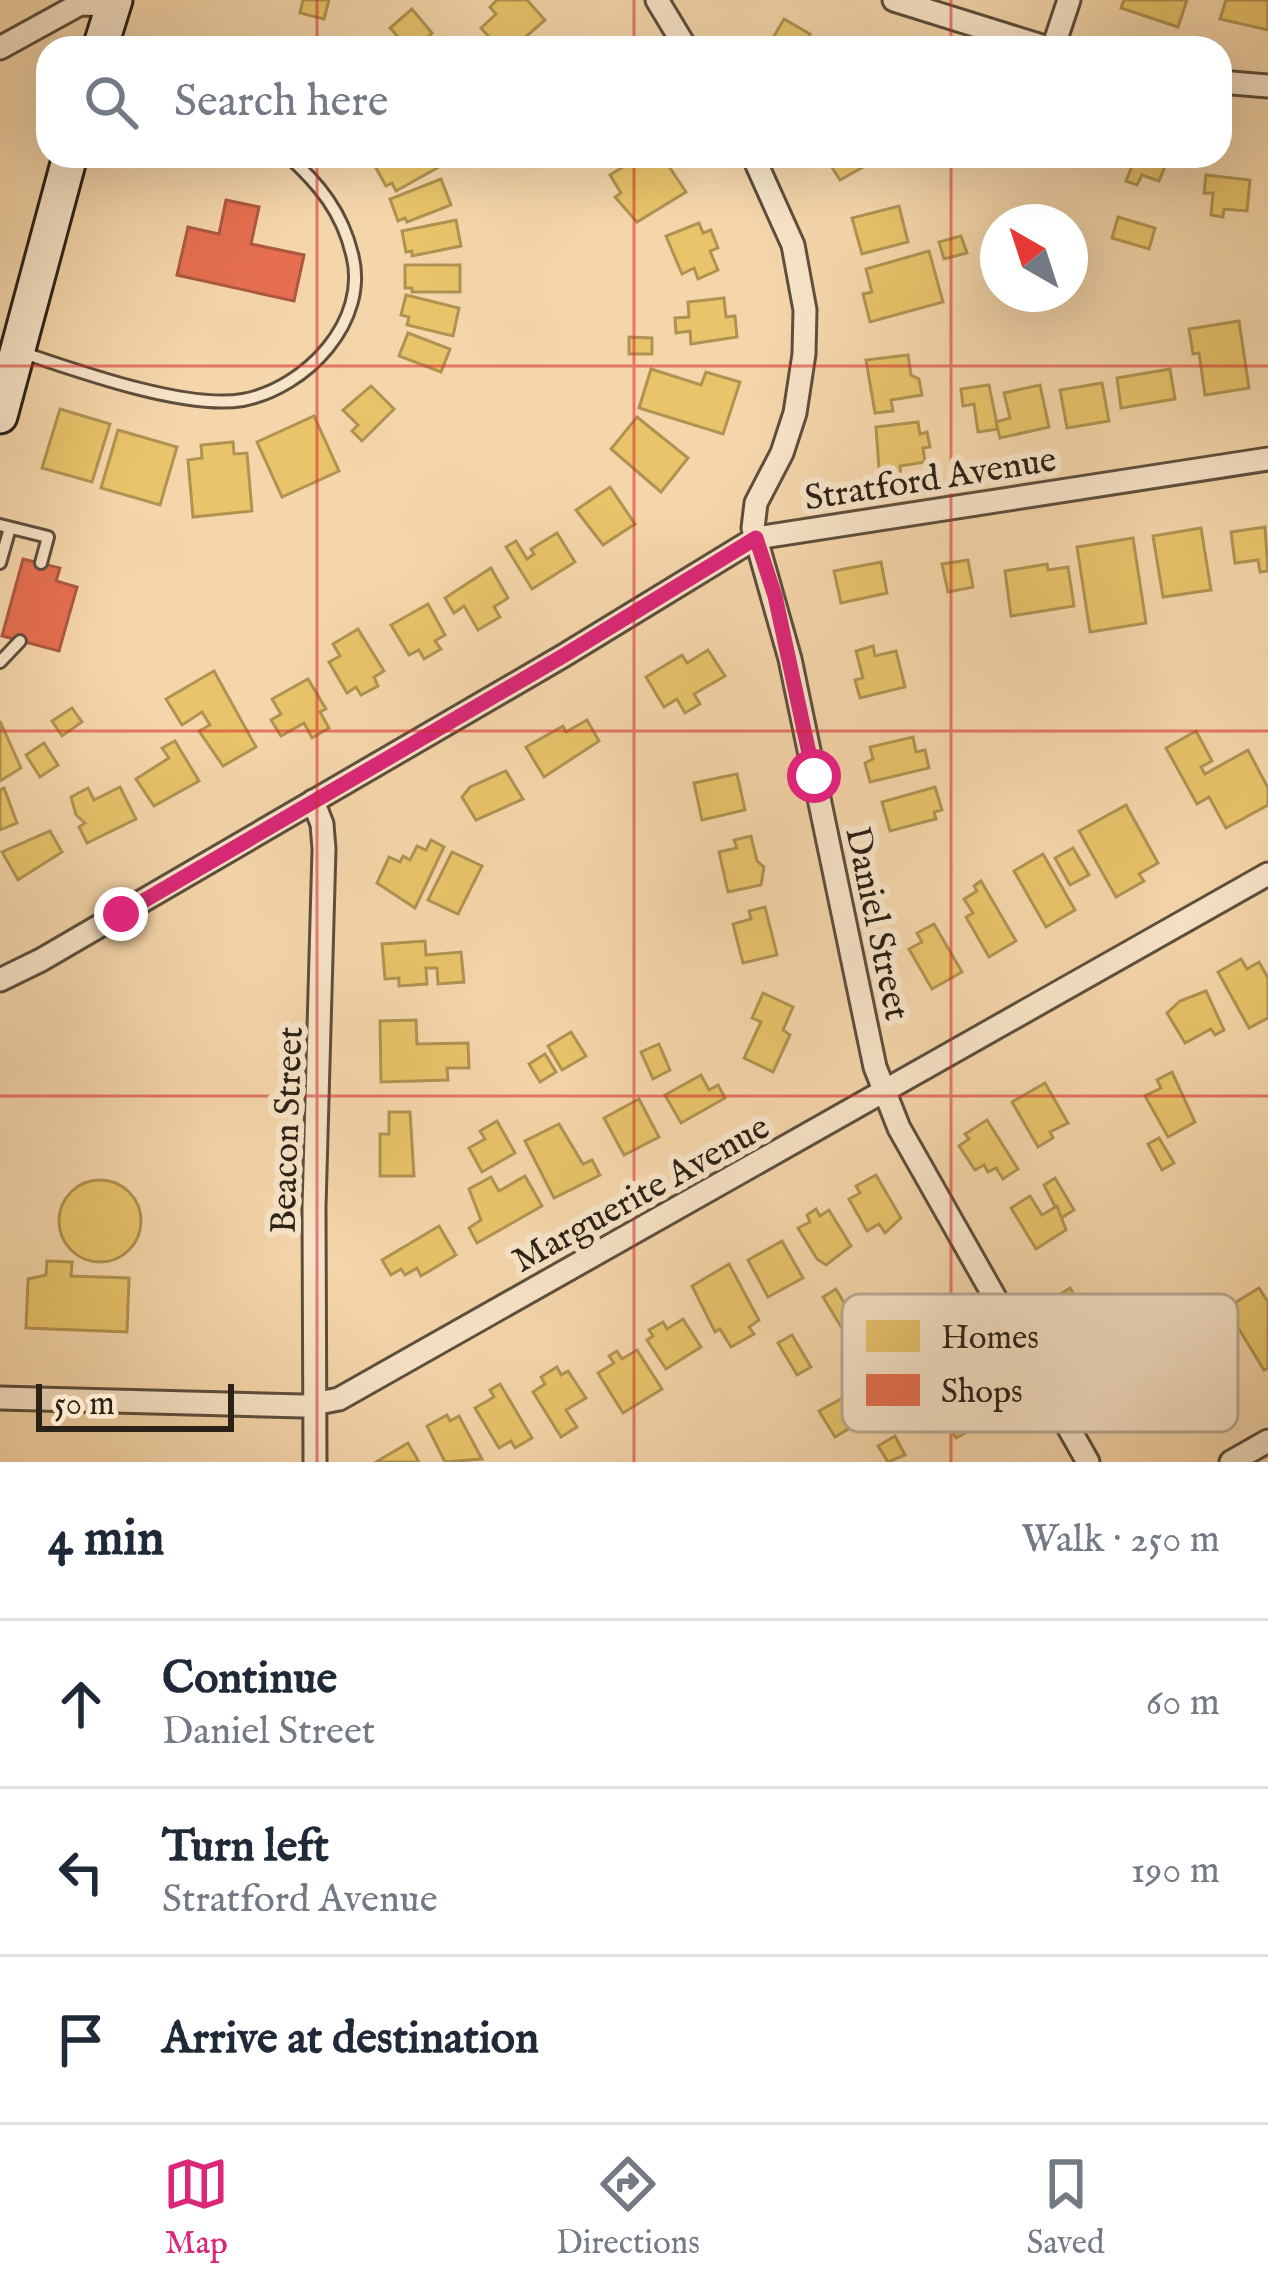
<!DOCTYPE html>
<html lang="en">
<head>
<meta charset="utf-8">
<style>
  body { margin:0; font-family:"IM FELL English",serif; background:#f2f2f3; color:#1f2937 }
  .compass { position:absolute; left:980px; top:204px; width:108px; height:108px; border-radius:50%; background:#fff; box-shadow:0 12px 48px #0002; rotate:321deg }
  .scale { position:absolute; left:36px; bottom:30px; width:198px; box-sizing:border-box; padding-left:12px; border:6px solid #2a2217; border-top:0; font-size:33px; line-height:42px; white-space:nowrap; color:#2a2217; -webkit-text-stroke:9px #f8e4c8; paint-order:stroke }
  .stop { position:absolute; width:36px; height:36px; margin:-27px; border:9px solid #db2777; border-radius:50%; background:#fff }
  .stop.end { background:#db2777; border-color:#fff; box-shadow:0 3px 12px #0008 }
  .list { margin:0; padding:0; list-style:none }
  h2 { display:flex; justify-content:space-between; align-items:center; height:156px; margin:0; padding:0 48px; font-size:51px }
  h2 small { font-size:39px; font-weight:400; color:#747a83 }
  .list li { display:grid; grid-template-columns:78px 1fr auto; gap:36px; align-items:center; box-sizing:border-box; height:168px; padding:0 48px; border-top:3px solid #e0e1e3 }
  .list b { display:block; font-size:45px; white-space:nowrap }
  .list p { margin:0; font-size:39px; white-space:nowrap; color:#747a83 }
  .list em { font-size:39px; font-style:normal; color:#747a83 }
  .icon { flex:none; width:66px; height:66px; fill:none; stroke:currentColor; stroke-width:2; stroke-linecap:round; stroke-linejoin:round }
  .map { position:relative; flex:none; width:1268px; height:1462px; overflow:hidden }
  .search { position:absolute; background:#fff; box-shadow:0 12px 48px #0002; left:36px; right:36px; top:36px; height:132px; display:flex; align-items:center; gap:30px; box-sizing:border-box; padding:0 42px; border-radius:36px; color:#747a83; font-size:45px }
  .sheet { height:660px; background:#fff }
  nav { display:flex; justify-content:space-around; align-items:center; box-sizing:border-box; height:168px; border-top:3px solid #e0e1e3; background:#fff; font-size:33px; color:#747a83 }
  nav a { display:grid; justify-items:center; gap:6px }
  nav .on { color:#db2777 }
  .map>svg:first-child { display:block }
  .homes { fill:#e9c46a; stroke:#b09351; stroke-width:3 }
  .shops { fill:#e76f51; stroke:#ae5840; stroke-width:3 }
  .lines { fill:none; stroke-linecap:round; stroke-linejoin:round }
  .service-casing { stroke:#5d4f3c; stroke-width:16 }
  .minor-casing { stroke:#5d4f3c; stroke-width:27 }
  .secondary-casing { stroke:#2a2217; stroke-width:39 }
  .service { stroke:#f8e4c8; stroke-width:10 }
  .minor { stroke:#f8e4c8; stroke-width:21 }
  .secondary { stroke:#f8e4c8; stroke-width:33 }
  .route { stroke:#db2777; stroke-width:15 }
  .grid { fill:none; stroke:#d62828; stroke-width:3; stroke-opacity:0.55 }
  .labels { text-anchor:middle; stroke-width:12; stroke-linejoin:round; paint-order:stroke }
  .street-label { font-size:36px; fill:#2a2217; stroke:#f8e4c8 }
  .key { fill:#f8e4c8; stroke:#baaa93; stroke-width:3 }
  .key-label { font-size:33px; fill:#2a2217 }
</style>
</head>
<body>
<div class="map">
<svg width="1268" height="1462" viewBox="0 0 1268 1462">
  <rect width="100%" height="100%" fill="#f5d6aa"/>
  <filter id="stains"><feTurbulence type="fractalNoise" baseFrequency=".00167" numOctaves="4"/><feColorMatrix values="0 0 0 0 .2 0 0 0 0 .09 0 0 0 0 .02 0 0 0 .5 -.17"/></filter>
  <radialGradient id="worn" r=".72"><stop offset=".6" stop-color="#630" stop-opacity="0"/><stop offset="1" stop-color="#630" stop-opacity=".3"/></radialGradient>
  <!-- homes -->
  <g class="homes">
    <polygon points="303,0 329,0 324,19 300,13"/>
    <polygon points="497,0 527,0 545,20 513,48 499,48 481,28 496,14 490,7"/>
    <polygon points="1124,0 1187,0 1178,27 1121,8"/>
    <polygon points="1226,0 1268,0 1268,30 1220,19"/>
    <polygon points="412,9 432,33 415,48 408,48 390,28"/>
    <polygon points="784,19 810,34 804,44 811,48 767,48"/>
    <polygon points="398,156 433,156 439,167 396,191 392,183 386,186 376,168"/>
    <polygon points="641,156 662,156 686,192 637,222 615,197 621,193 610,175"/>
    <polygon points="825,156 867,156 870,163 840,180"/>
    <polygon points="1124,156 1169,156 1159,181 1142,175 1137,185 1126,181 1132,166 1122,163"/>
    <polygon points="1206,175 1250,180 1247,211 1224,209 1223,217 1211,215 1213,193 1204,193"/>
    <polygon points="441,179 451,205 407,222 405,218 398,221 390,199"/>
    <polygon points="899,206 908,242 862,254 852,218"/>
    <polygon points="1118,217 1155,228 1149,249 1112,238"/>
    <polygon points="456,220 461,246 412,256 412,251 406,252 402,231"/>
    <polygon points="699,223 703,233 711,230 718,248 710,251 718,270 698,279 694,268 682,274 666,236"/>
    <polygon points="961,236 967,253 944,259 939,242"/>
    <polygon points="929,251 943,302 870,322 863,294 872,292 866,269"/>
    <polygon points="405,265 460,265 460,292 412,292 412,288 405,288"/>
    <polygon points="406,295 459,308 453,336 407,325 409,317 401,315"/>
    <polygon points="724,298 726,317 735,316 737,337 691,344 690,331 676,333 675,318 689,317 688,302"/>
    <polygon points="1239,321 1249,388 1205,395 1199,353 1193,354 1189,329"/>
    <polygon points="408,333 450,349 441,372 399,356"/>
    <polygon points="629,337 652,338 652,354 629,354"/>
    <polygon points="908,355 911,375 919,379 922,395 891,400 893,411 875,413 866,360"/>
    <polygon points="651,369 701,385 706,372 740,382 723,434 639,408"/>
    <polygon points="1170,369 1175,399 1121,408 1117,378"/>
    <polygon points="1102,383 1109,421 1067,428 1060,390"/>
    <polygon points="989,385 998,429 978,432 974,404 963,406 961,389"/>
    <polygon points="1040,385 1049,427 1000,438 996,422 1010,418 1004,393"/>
    <polygon points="371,386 394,409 362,441 352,431 358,425 343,410"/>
    <polygon points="60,409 110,424 92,482 42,468"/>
    <polygon points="314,416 339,471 282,497 257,442"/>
    <polygon points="637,417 688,458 661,492 611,449"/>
    <polygon points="918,422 920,434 927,432 930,447 923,448 925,462 900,466 901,476 886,479 879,468 876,427"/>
    <polygon points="118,430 177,447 160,505 101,488"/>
    <polygon points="233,442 234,454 247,453 252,511 193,517 188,460 202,458 201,445"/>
    <polygon points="610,487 635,524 603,545 576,510"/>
    <polygon points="1265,527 1268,571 1260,572 1258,560 1235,563 1231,532"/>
    <polygon points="1201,528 1211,590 1163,597 1153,536"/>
    <polygon points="557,533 575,562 532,589 506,547 516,541 527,559 534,554 531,549"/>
    <polygon points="1133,538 1146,623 1090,632 1077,547"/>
    <polygon points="968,560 973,587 948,592 942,564"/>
    <polygon points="881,562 887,593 841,603 834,571"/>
    <polygon points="1047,564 1048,570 1068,567 1074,606 1011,616 1005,571"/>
    <polygon points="491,568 508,598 494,607 500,617 478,630 464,606 454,613 445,598"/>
    <polygon points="428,604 445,635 435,641 441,649 424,659 419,650 409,655 391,625"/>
    <polygon points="358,629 384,671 374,677 378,686 361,695 356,687 347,693 329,662 340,656 333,644"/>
    <polygon points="873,646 875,656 896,651 905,687 860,698 855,680 863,678 856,651"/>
    <polygon points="708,650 725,676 694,694 700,704 685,713 677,699 664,707 646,677 682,655 687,663"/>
    <polygon points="214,671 256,747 223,766 199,731 210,725 202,712 182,725 166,699"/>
    <polygon points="308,679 326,709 320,712 329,728 312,738 304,723 281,736 271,720 281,714 272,699"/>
    <polygon points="72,708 82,722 62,736 52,721"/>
    <polygon points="587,720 599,741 544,777 526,747 563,726 566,732"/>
    <polygon points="0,721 21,768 0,781"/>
    <polygon points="1196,731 1212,761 1201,767 1205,774 1248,750 1268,788 1268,805 1226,828 1209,797 1197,804 1166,748"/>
    <polygon points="913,737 916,752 925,750 929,768 870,782 865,763 873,759 870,747"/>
    <polygon points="175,741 199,781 154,806 136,779 169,758 162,748"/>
    <polygon points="44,743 58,765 40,777 26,755"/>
    <polygon points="506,771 523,799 476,820 462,797 470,787"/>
    <polygon points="737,774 745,810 702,820 694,783"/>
    <polygon points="120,787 136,819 87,843 79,827 85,823 76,815 71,797 88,788 94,800"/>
    <polygon points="935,787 942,810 934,812 936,819 890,831 882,802"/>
    <polygon points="4,788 17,823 0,830 0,790"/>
    <polygon points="1126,805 1158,863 1139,874 1144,881 1116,897 1079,831"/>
    <polygon points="50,831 62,852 18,880 2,852"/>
    <polygon points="751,836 757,861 764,867 761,885 728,892 719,852 737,848 734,840"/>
    <polygon points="431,840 444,847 415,908 377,883 389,857 400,862 403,856 410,860 417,846 426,850"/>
    <polygon points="1073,848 1089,875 1070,885 1055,858"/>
    <polygon points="452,852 482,866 458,914 428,900"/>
    <polygon points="1043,854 1075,910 1046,927 1014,871"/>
    <polygon points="981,881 1016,941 989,957 966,917 973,913 964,899 977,891 974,886"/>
    <polygon points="765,907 777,955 743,963 733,924 751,919 749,911"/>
    <polygon points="934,924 962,972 932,989 909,949 922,942 917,933"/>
    <polygon points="425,941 426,955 461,952 464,982 438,984 437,968 426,968 427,984 399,986 399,978 385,979 382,944"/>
    <polygon points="1241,959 1247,969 1259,962 1268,978 1268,1018 1249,1028 1218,972"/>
    <polygon points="1206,991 1224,1030 1215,1035 1211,1029 1185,1043 1167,1013 1180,1001"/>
    <polygon points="763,993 793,1007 783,1030 790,1035 773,1072 744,1058 761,1022 752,1018"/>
    <polygon points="416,1020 417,1044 468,1043 469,1068 447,1068 448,1080 381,1082 380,1021"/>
    <polygon points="571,1032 586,1056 562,1070 548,1046"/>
    <polygon points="659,1044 670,1070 653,1079 641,1052"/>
    <polygon points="545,1054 556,1072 540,1082 529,1064"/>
    <polygon points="1172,1072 1195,1122 1168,1137 1145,1096 1161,1088 1157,1080"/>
    <polygon points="701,1075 709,1090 718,1085 725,1098 681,1123 665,1095"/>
    <polygon points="1045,1083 1068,1123 1050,1132 1053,1138 1038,1147 1012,1102"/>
    <polygon points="639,1099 659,1137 624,1155 604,1118"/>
    <polygon points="389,1112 410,1112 414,1176 380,1176 380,1134 389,1134"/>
    <polygon points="987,1120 1018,1169 1003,1179 996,1168 988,1172 984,1165 975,1170 959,1146 969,1139 965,1134"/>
    <polygon points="497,1121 515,1153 482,1172 469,1148 485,1139 480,1131"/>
    <polygon points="559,1124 583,1164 592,1160 600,1175 554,1198 525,1141"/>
    <polygon points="1159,1138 1174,1163 1162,1170 1148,1144"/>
    <polygon points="876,1175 901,1218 885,1233 879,1224 867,1231 849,1199 860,1193 856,1186"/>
    <polygon points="525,1176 542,1206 477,1243 469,1228 481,1220 469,1189 491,1177 499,1191"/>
    <polygon points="1055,1178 1074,1210 1061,1218 1044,1185"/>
    <circle cx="100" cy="1221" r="41"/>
    <polygon points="1030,1196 1042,1215 1057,1206 1066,1230 1036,1249 1011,1208"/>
    <polygon points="816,1209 820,1216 829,1210 851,1246 826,1265 817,1259 798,1228 810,1222 807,1215"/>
    <polygon points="439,1226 456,1255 421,1276 417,1268 405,1275 401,1269 391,1275 382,1260"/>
    <polygon points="782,1241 803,1278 768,1297 748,1260"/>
    <polygon points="47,1261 72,1262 71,1276 129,1278 127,1332 26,1328 28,1279 46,1275"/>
    <polygon points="729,1264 759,1320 749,1327 754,1334 731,1347 720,1329 715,1332 692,1286"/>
    <polygon points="1070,1288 1089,1318 1062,1335 1043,1305"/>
    <polygon points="1259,1288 1268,1302 1268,1368 1264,1370 1226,1308"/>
    <polygon points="836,1289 849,1311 856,1306 875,1337 867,1342 870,1347 858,1355 823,1297"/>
    <polygon points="683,1319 701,1347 666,1369 647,1340 653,1336 649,1330 663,1322 667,1329"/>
    <polygon points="792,1335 811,1367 797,1375 778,1343"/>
    <polygon points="637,1350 662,1389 623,1413 598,1373 614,1363 609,1356 617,1351 622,1359"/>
    <polygon points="557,1367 561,1375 568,1371 586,1398 566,1410 577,1427 561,1437 533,1392 545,1384 541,1377"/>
    <polygon points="994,1370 1007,1391 988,1402 996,1416 956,1438 936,1403"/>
    <polygon points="500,1384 532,1438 515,1448 511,1441 499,1448 475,1408 494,1397 490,1390"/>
    <polygon points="848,1395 862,1421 835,1437 819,1411"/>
    <polygon points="447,1415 450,1421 459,1416 482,1459 445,1462 427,1426"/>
    <polygon points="895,1436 905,1455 888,1462 878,1446"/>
    <polygon points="408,1443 419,1462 376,1462"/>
  </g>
  <!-- shops -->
  <g class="shops">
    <polygon points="226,200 259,207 251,244 304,255 294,301 177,275 188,227 219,234"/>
    <polygon points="23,559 60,568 56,581 77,587 59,651 2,636"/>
  </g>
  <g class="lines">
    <defs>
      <g id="service">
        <path d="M21,352C77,371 186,410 243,400C306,388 370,321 352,254C342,212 319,184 288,156"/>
        <polyline points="0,525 48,537 41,563"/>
        <polyline points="0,563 10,528"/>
        <polyline points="0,662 20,641"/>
      </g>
      <g id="minor">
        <polyline points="657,0 686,48"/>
        <polyline points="894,0 1048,48"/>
        <polyline points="0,48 80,4 113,5"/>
        <polyline points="1053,48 1069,0"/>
        <polyline points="1220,82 1268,86"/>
        <polyline points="753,156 793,245 805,310 804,354 795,413 782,453 756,503 753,528 790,659 875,1067 899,1128 1088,1462"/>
        <polyline points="313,801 322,824 324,849 314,1207 315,1462"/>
        <polyline points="0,980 41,960 563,656 756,538 1268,459"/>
        <polyline points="0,1398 303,1406 339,1399 1268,874"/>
        <polyline points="1231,1462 1268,1441"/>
      </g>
      <g id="secondary">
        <polyline points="100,48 115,0"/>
        <polyline points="0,416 70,156"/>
      </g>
    </defs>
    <!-- service casing -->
    <use href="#service" class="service-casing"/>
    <!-- minor casing -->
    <use href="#minor" class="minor-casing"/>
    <!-- secondary casing -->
    <use href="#secondary" class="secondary-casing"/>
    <!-- service -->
    <use href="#service" class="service"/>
    <!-- minor -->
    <use href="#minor" class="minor"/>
    <!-- secondary -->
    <use href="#secondary" class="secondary"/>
  </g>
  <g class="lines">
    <!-- route -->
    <polyline class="route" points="121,914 563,656 756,538 775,596 814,776"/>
  </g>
  <!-- grid -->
  <path class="grid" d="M317,0V48M634,0V48M951,0V48M317,156V1462M634,156V1462M951,156V1462M0,366H1268M0,731H1268M0,1096H1268"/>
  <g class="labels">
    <!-- street labels -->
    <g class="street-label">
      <text transform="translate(930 477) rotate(-9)" y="13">Stratford Avenue</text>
      <text transform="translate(879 923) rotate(78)" y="13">Daniel Street</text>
      <text transform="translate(285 1130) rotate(-88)" y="13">Beacon Street</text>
      <text transform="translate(640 1192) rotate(-29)" y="13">Marguerite Avenue</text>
    </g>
  </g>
  <!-- legend -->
  <rect x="842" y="1294" width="396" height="138" rx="18" class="key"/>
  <rect x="866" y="1320" width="54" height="32" fill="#e9c46a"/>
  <rect x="866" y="1374" width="54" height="32" fill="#e76f51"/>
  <g class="key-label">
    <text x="941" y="1348">Homes</text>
    <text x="941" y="1402">Shops</text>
  </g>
  <rect width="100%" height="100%" filter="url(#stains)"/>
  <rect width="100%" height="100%" fill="url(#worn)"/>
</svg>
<svg class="compass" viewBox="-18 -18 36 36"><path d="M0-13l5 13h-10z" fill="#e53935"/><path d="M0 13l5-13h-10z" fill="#747a83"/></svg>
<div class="scale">50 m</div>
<div class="stop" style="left:814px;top:776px"></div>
<div class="stop end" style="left:121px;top:914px"></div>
<div class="search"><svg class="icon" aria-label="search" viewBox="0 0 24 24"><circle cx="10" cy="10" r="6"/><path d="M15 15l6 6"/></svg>Search here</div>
</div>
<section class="sheet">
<h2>4 min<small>Walk · 250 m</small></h2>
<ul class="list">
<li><svg class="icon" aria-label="ahead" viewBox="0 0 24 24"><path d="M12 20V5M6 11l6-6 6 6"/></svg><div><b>Continue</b><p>Daniel Street</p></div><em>60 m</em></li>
<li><svg class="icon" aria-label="left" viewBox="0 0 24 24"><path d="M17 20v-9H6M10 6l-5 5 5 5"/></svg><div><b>Turn left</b><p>Stratford Avenue</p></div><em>190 m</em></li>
<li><svg class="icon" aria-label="arrive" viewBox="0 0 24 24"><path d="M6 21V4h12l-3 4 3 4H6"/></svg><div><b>Arrive at destination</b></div></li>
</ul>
</section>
<nav>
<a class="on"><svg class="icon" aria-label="map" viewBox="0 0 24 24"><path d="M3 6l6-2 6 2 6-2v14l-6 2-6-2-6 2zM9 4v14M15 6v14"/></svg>Map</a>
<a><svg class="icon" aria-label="directions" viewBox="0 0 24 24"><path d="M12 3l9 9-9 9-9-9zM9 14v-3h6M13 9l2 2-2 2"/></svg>Directions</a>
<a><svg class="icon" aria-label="saved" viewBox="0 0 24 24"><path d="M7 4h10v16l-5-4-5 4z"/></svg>Saved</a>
</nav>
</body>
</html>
